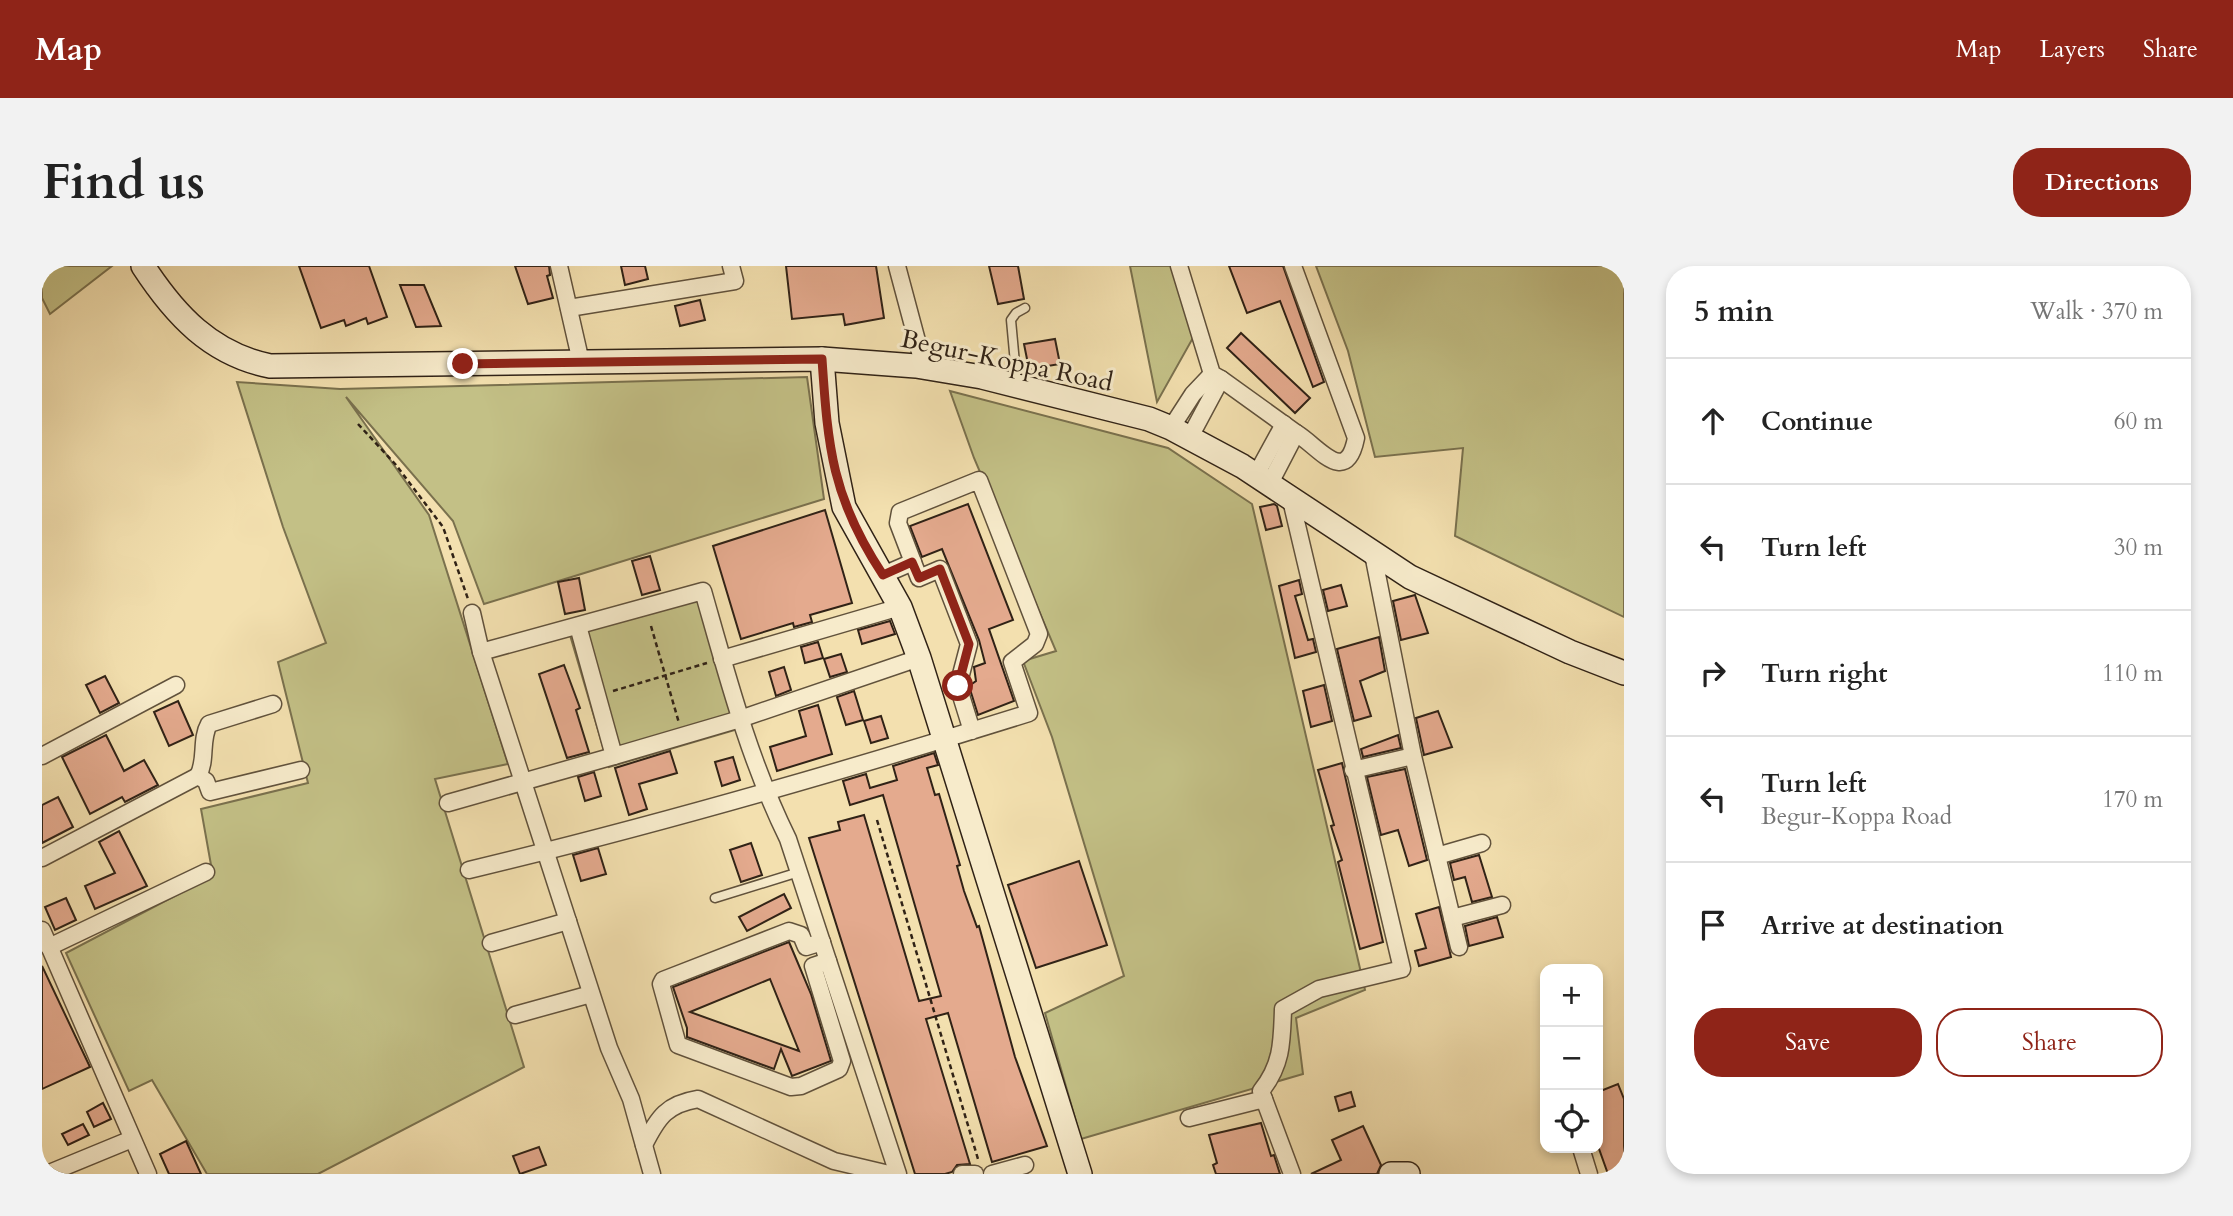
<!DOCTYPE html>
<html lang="en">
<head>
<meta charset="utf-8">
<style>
  body { margin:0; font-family:Cardo,serif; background:#f2f2f2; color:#222 }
  .controls { position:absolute; right:21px; bottom:21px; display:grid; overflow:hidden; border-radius:14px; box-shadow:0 4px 10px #0003 }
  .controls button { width:63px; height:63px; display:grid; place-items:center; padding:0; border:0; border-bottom:2px solid #e0e0e0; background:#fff; color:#222; font:35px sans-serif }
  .stop { position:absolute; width:21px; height:21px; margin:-16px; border:5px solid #8f2418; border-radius:50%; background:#fff }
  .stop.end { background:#8f2418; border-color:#fff; box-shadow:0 2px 7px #0008 }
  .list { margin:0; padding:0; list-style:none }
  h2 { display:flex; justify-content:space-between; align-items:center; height:91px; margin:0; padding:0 28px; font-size:30px }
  h2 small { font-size:23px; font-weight:400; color:#767676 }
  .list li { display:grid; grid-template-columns:46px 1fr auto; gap:21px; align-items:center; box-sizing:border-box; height:126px; padding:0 28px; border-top:2px solid #e0e0e0 }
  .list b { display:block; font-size:26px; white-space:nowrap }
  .list p { margin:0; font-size:23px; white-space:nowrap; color:#767676 }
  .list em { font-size:23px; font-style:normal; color:#767676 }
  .actions { display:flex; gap:14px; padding:21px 28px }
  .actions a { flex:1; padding:16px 0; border:2px solid #8f2418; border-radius:28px; text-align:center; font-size:24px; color:#8f2418 }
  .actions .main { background:#8f2418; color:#fff }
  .icon { flex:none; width:38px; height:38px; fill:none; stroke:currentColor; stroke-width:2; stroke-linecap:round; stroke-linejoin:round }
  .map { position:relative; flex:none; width:1582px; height:908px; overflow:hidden; border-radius:28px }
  header { display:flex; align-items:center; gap:42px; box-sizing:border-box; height:98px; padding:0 35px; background:#8f2418; color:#fff }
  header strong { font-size:33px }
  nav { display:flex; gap:38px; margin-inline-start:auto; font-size:24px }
  .intro { display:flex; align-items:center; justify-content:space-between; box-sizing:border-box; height:168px; padding:0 42px }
  h1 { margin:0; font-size:49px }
  .button { padding:18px 32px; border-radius:28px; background:#8f2418; color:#fff; font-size:24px; font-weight:700 }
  main { display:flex; gap:42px; padding:0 42px }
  aside { flex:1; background:#fff; border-radius:28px; box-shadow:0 4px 10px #0003 }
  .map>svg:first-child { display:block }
  .green { fill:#c3c086; stroke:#7a714e; stroke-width:2 }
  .building { fill:#e4aa8e; stroke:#302216; stroke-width:2; fill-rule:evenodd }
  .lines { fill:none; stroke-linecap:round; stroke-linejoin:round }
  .lane-casing { stroke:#61523c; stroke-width:11 }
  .street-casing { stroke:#61523c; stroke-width:19 }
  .secondary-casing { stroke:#302216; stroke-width:26 }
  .path { stroke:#302216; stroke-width:2.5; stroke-dasharray:5 3.5; stroke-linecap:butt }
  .lane { stroke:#f7ebcb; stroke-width:8 }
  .street { stroke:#f7ebcb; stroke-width:16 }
  .secondary { stroke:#f7ebcb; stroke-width:23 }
  .route { stroke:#8f2418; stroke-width:9 }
  .labels { text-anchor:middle; stroke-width:6; stroke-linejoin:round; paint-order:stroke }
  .street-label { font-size:26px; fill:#302216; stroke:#f7ebcb }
</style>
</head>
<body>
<header>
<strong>Map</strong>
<nav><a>Map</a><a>Layers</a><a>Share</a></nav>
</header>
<div class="intro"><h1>Find us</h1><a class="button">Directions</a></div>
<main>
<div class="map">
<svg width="1582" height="908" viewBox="0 0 1582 908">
  <rect width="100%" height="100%" fill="#f3e0af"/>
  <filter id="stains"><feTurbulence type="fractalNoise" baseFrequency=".00286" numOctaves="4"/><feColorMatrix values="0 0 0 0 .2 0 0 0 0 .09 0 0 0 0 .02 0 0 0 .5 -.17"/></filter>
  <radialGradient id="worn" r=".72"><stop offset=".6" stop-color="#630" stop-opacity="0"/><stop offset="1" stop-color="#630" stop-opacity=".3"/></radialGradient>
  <!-- green -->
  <g class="green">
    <polygon points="0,0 70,0 8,48 0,32"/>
    <polygon points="1088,0 1141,0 1161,54 1115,136"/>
    <polygon points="1274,0 1579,0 1582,13 1582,351 1413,270 1421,182 1333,191 1306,85"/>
    <polygon points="765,111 782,233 442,338 411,255 304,131 387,249 466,498 393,513 482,801 276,908 165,908 110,814 87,825 24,687 171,610 159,543 266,517 236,396 284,377 241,261 195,116 298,123"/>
    <polygon points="908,125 1126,182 1210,238 1323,724 1254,752 1261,808 1039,873 1003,747 1082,710 1010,471 981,395 1014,385 932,192"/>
    <polygon points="665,319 706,460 567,501 525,359"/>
  </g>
  <!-- building -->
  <g class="building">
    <polygon points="257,0 327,0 345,51 326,58 324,52 304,60 302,54 279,62"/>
    <polygon points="473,0 507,0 508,9 505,10 511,32 486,38"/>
    <polygon points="579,0 603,0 606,13 583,19"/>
    <polygon points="744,0 834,0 842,52 803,59 801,48 750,53"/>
    <polygon points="947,0 976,0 982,33 956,38"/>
    <polygon points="1187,0 1241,0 1282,116 1271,121 1238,35 1205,47"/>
    <polygon points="358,19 382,19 399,60 374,61"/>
    <polygon points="658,34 663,54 638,60 633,40"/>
    <polygon points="1199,67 1268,132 1253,147 1185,82"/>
    <polygon points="1013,73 1018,98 987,103 982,78"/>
    <polygon points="926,238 971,354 947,363 972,435 936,449 927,420 934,415 932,401 943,397 937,374 900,283 880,291 868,260"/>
    <polygon points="1232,238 1235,240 1240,260 1224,264 1218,241"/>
    <polygon points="783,244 810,337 768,349 770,356 752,361 751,357 699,373 671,280"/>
    <polygon points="608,290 618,324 600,329 590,295"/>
    <polygon points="537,312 543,344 523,348 516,316"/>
    <polygon points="1257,314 1260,328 1253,330 1266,374 1271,373 1274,386 1253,392 1237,320"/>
    <polygon points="1299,319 1305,340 1286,345 1281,324"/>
    <polygon points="1373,329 1386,367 1359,374 1351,335"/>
    <polygon points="848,355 853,368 820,378 816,364"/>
    <polygon points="1337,371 1343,405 1318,415 1329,450 1312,455 1295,383"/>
    <polygon points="776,376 781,392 763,397 759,381"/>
    <polygon points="799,388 805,406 788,411 782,393"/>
    <polygon points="522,399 538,442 534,444 547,486 525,492 497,408"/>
    <polygon points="742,401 749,424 734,430 727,406"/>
    <polygon points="63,410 77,437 58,447 44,419"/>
    <polygon points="1282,419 1290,455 1269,461 1261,425"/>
    <polygon points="812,425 821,454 804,459 795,431"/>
    <polygon points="136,435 151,469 127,480 112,446"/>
    <polygon points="776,439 790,488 735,505 728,481 764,470 757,445"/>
    <polygon points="1396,445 1410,481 1382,489 1374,452"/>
    <polygon points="839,450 846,472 829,477 822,455"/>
    <polygon points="64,469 82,505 102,494 116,519 83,536 80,531 48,548 20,491"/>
    <polygon points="1356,469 1359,482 1321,491 1319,483"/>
    <polygon points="628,485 635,507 597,518 605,543 587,549 573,502"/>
    <polygon points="892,487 896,499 885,502 893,529 897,528 918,599 915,600 922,625 935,661 937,660 973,791 1005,880 950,896 906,747 884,753 928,898 915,899 910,906 903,908 873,908 767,572 798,564 796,556 822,549 877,735 899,730 841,529 808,539 801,515 824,508 828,522 855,514 851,500"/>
    <polygon points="691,491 698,514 680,520 673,496"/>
    <polygon points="1300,497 1341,676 1318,683 1296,596 1300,594 1289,560 1292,559 1276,504"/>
    <polygon points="1363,503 1385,594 1367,600 1356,564 1339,569 1325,511"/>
    <polygon points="552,506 559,530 543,535 536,511"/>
    <polygon points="16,531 31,561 0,577 0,539"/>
    <polygon points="77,565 105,620 53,643 43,620 73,607 57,576"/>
    <polygon points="709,577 720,609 699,616 688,584"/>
    <polygon points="556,582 564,608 539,615 531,589"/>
    <polygon points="1437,589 1450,631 1430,636 1423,611 1412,614 1408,597"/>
    <polygon points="1037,595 1065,679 994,702 966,619"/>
    <polygon points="742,628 749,642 705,665 697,651"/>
    <polygon points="24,632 34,654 13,664 3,641"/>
    <polygon points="1397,641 1409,691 1377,700 1373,685 1384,682 1374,648"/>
    <polygon points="1455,651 1461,671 1427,680 1423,660"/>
    <path d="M747,676L769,728L789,795L750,810L739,783L732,803L645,771V762L631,721ZM728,713L757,785L648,746Z"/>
    <polygon points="0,700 48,801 0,823"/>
    <polygon points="1576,818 1582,833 1582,908 1566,908 1556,880 1556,826"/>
    <polygon points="1309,826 1313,840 1297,845 1293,831"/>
    <polygon points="61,837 69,853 52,861 45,846"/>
    <polygon points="1219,857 1229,890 1232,889 1238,908 1174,908 1171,899 1175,897 1167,869"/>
    <polygon points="41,858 47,869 26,879 20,868"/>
    <polygon points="1321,860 1339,899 1335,908 1269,908 1299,894 1290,874"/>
    <polygon points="144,875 159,908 127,908 118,888"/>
    <polygon points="497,881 504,899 478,908 471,890"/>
  </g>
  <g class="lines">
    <defs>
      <g id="lane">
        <polyline points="975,119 969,54 974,47 983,42"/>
        <polyline points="673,632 757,606"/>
      </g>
      <g id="street">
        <polyline points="517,0 539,96"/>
        <polyline points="855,0 882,101"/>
        <polyline points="1137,0 1170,108 1179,113 1148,171"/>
        <polyline points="527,42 693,15 689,0"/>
        <polyline points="1179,113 1254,167"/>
        <polyline points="1129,162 1151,128 1170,108"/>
        <polyline points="1214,209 1242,158"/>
        <path d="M1227,219L1254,167C1276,180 1304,222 1314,172L1251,0"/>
        <polyline points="1331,288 1371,490 1417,681"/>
        <polyline points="841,309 871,296"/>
        <polyline points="430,347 439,386 567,782 589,833 610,908"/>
        <polyline points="536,360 572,490 698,453 877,392"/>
        <path d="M439,386L661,325C685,409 707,494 746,573L856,908"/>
        <polyline points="680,393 858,341"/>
        <polyline points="0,490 134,419"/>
        <polyline points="1311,504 1371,490"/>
        <path d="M156,510C165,494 158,474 167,458L231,438"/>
        <polyline points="406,537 572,490"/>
        <polyline points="1395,590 1440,577"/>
        <polyline points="0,592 156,510 164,515 168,526 259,504"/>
        <path d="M427,604C615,559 802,505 987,447L970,396L993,378L997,368L937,214L858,246L856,257L877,312L898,303L927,378L916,420L930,465"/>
        <polyline points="1410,652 1460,639"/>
        <polyline points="0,664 106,908"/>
        <polyline points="780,676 764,681 759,669 747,665 621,714 619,718 636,779 749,821 759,820 797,803 800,795 771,700 786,695"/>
        <polyline points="449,677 526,655"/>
        <polyline points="7,681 164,606"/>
        <polyline points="473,749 549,728"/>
        <path d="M1222,833L1219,825C1240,799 1240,776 1241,743L1277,723L1360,703L1249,234"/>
        <polyline points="1147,852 1222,833 1250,908"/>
        <path d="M602,879C616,851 625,838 656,833L792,895L847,908"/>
        <polyline points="1539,882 1547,908"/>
        <polyline points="5,908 90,873"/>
        <polyline points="920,908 933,908"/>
        <polyline points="950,908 983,899"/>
      </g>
      <g id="secondary">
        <path d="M101,0C133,49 169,88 228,100L780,93L874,100L940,111L1107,153L1129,162L1200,200L1368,311L1528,386L1582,407"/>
        <polyline points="780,93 785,157 802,241 858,341 877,392 1038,908"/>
        <polyline points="1349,908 1366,908"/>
      </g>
    </defs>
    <!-- lane casing -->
    <use href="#lane" class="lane-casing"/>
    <!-- street casing -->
    <use href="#street" class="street-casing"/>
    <!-- secondary casing -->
    <use href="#secondary" class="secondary-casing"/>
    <!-- path -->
    <g class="path">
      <polyline points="316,158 354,199 401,261 426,333"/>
      <polyline points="609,360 637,457"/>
      <polyline points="571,425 665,397"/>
      <polyline points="835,554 936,893"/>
    </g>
    <!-- lane -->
    <use href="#lane" class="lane"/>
    <!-- street -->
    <use href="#street" class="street"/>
    <!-- secondary -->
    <use href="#secondary" class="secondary"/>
  </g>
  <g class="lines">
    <!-- route -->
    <path class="route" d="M421,98L780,93C786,182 790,232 841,309L870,296L877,312L898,303L927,378L916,420"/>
  </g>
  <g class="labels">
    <!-- street labels -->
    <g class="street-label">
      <text transform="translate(965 94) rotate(12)" y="9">Begur-Koppa Road</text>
    </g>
  </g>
  <rect width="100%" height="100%" filter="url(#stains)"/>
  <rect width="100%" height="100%" fill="url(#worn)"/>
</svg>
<div class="controls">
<button>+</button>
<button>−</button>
<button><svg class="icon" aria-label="locate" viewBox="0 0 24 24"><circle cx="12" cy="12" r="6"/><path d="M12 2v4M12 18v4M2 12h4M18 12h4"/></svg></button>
</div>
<div class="stop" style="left:916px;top:420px"></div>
<div class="stop end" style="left:421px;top:98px"></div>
</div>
<aside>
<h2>5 min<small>Walk · 370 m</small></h2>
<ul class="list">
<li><svg class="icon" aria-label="ahead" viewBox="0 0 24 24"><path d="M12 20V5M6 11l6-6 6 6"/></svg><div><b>Continue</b></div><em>60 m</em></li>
<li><svg class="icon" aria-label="left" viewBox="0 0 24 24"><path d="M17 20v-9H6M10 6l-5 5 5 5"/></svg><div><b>Turn left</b></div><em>30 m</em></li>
<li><svg class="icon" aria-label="right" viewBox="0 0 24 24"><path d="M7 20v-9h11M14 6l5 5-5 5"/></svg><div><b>Turn right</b></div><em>110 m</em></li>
<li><svg class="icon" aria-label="left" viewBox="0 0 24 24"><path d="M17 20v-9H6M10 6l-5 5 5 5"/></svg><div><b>Turn left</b><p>Begur-Koppa Road</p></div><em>170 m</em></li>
<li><svg class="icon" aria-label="arrive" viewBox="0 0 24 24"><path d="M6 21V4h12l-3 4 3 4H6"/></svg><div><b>Arrive at destination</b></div></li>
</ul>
<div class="actions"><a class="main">Save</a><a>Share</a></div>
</aside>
</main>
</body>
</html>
